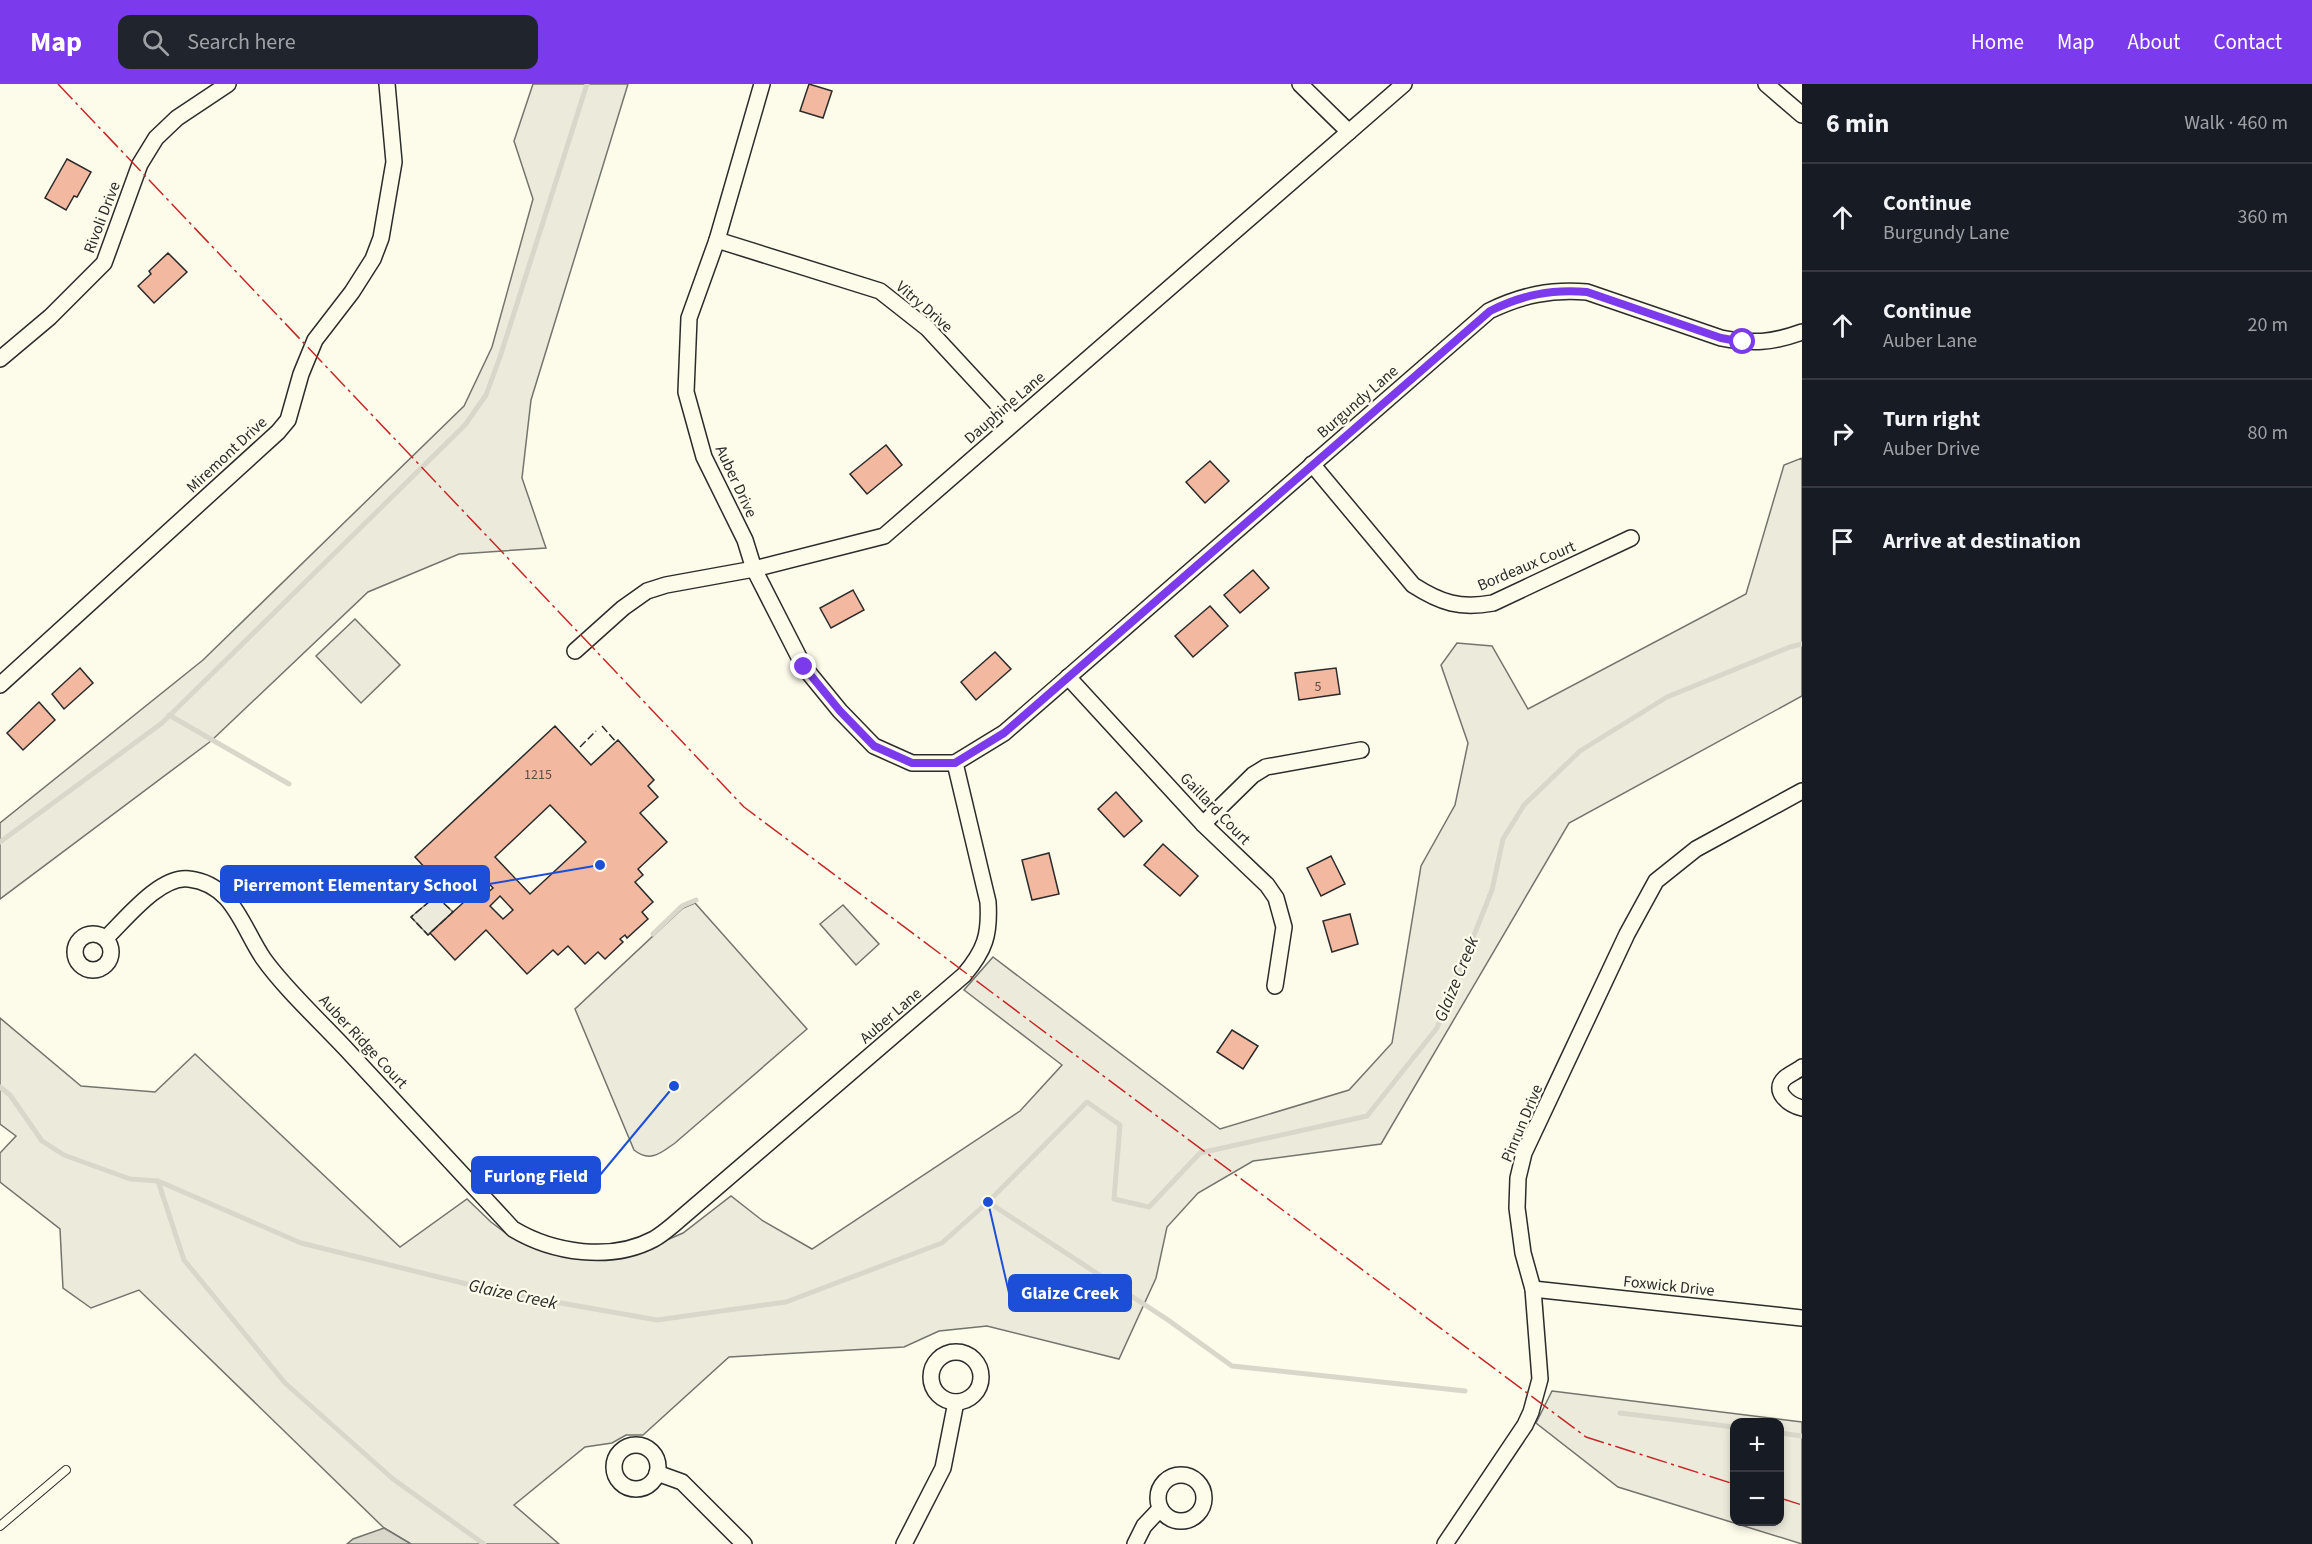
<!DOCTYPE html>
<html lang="en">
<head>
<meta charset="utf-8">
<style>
  body { margin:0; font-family:"Source Sans 3",sans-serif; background:#20242c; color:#f1f3f6 }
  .controls { position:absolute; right:18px; bottom:18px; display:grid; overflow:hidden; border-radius:12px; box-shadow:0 3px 9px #0003 }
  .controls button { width:54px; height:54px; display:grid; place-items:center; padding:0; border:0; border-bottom:2px solid #363941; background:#171b24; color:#f1f3f6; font:30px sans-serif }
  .stop { position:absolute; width:18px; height:18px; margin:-14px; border:4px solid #7c3aed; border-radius:50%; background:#fff }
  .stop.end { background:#7c3aed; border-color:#fff; box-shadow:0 2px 6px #0008 }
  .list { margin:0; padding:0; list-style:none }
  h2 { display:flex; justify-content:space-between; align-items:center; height:78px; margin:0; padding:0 24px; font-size:26px }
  h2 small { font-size:20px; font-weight:400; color:#9ea1a6 }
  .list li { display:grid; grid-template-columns:39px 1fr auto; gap:18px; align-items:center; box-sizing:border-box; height:108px; padding:0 24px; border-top:2px solid #363941 }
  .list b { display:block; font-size:22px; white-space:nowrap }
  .list p { margin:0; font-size:20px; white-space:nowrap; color:#9ea1a6 }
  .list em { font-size:20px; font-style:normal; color:#9ea1a6 }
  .icon { flex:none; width:33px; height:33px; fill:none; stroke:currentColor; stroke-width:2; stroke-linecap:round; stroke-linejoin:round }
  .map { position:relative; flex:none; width:1802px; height:1460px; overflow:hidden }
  header { display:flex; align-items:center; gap:36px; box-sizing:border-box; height:84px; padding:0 30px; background:#7c3aed; color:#fff }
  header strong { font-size:28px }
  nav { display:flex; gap:33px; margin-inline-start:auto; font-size:21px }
  .search { width:420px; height:54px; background:#20242c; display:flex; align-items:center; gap:15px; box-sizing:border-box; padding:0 21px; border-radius:12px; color:#9ea1a6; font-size:22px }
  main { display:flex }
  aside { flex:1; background:#171b24 }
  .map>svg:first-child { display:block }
  .green { fill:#ecebdb; stroke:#74746e; stroke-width:1.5; fill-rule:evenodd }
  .water { fill:#d8d7c9; stroke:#74746e; stroke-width:1.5 }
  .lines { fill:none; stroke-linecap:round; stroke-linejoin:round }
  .stream { stroke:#d8d7c9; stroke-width:5 }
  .building { fill:#f2b8a0; stroke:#2b2b2b; stroke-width:1.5; fill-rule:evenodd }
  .lane-casing { stroke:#2b2b2b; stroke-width:10 }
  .street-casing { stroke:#2b2b2b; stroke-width:18 }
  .lane { stroke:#fdfbea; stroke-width:8 }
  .street { stroke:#fdfbea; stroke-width:15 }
  .fence { stroke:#2b2b2b; stroke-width:1.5; stroke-dasharray:8 3; stroke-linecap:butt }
  .power { stroke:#c62828; stroke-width:1.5; stroke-dasharray:21 4.5 3 4.5; stroke-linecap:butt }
  .route { stroke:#7c3aed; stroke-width:8 }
  .labels { text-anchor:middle; stroke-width:4.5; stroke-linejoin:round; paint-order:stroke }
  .number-label { font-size:14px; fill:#5d4e48 }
  .street-label { font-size:16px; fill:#2b2b2b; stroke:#fdfbea }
  .water-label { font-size:18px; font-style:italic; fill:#2b2b2b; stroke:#fdfbea }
  .leader { fill:none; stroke:#1d4ed8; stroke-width:2 }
  .callout-dot { fill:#1d4ed8; stroke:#fdfbea; stroke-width:2 }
  .callout { fill:#1d4ed8; stroke:#1d4ed8; stroke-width:2 }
  .callout-label { font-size:18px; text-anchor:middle; font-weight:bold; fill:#fff }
</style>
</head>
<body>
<header>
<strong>Map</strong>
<div class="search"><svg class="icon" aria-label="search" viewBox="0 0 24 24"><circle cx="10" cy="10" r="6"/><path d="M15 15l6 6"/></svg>Search here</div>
<nav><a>Home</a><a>Map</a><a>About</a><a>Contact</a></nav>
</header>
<main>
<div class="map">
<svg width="1802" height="1460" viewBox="0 0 1802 1460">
  <rect width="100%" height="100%" fill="#fdfbea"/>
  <!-- green -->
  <g class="green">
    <polygon points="533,0 628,0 531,316 522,394 546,464 459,470 368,508 211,657 0,815 0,739 203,576 464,322 492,263 533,115 514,57"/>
    <polygon points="1802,374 1802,612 1569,739 1381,1060 1253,1077 1198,1109 1167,1143 1156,1194 1119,1275 987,1242 939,1247 904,1263 729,1273 643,1351 626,1351 612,1359 585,1363 514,1421 559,1460 411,1460 384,1444 139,1206 91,1224 63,1204 60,1145 0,1098 0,1069 16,1052 0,1040 0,934 81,1002 155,1008 195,970 400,1163 467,1115 491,1138 511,1153 537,1164 646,1165 683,1149 731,1112 763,1137 812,1165 1020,1027 1062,981 964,906 993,873 1220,1045 1349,1006 1392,959 1421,782 1455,721 1468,659 1441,581 1457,559 1492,562 1528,625 1746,510 1784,381"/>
    <polygon points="355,535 400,581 361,619 316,572"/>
    <polygon points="436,812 453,828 428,851 411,833"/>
    <path d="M695,819L807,945L675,1059C661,1069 650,1079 634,1066L575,925L683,824Z"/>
    <polygon points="843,821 879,860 856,881 820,840"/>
    <path d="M1552,1307L1802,1338V1460L1618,1403L1536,1339ZM1734,1338H1780V1438H1734Z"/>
  </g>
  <!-- water -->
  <polygon class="water" points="384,1444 411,1460 347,1460 353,1455"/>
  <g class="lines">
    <!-- stream -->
    <g class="stream">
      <polyline points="169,631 289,700"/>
      <polyline points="0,758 162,639 465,341 486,311 500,273 587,0"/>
      <polyline points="653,850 682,822 696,816"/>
      <polyline points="0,1003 10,1011 42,1057 64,1071 130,1095 158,1097 301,1159 499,1208 657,1236 786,1218 942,1159 988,1118 1087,1018 1120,1041 1114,1115 1149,1123 1200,1069 1367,1032 1437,944 1492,806 1503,755 1524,721 1580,667 1667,613 1790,563 1802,560"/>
      <polyline points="158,1097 184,1176 285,1299 393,1395 484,1460"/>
      <polyline points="988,1118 1168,1236 1232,1282 1465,1307"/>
      <polyline points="1620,1329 1734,1343"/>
      <polyline points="1780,1349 1802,1352"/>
    </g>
  </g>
  <!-- building -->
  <g class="building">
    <polygon points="809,0 832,7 823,34 800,27"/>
    <polygon points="67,75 91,88 77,113 74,112 66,126 45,114"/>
    <polygon points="168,169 187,188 154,219 138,202 151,190 149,187"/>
    <polygon points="886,361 902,381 867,410 850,390"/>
    <polygon points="1210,377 1229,397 1205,419 1186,398"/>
    <polygon points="1253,486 1269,504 1240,529 1224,511"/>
    <polygon points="853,506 864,526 831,544 820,524"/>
    <polygon points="1210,522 1228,542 1193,573 1175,552"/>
    <polygon points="995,568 1011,585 976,616 961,598"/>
    <polygon points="80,584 93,599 64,625 52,610"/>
    <polygon points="1336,584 1340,610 1299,616 1295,589"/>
    <polygon points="39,618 55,636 23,666 7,649"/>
    <path d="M555,642L591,681L618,656L654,696L648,702L658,713L640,729L667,758L638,785L643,791L635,798L653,818L642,828L648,835L627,854L625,851L620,855L623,858L605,875L598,868L585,880L568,862L558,871L553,866L527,890L486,846L455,876L430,849L476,807L482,814L493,804L479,789L452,813L415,773ZM550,721L586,758L530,810L495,773ZM500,812L513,826L503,835L490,822Z"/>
    <polygon points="1116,708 1142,737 1124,753 1098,725"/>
    <polygon points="1163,760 1198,792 1180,812 1144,781"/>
    <polygon points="1049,769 1059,810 1032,816 1022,776"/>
    <polygon points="1331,772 1345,800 1321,812 1307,784"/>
    <polygon points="1350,830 1358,860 1332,868 1323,837"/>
    <polygon points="1232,946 1258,962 1243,985 1217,968"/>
  </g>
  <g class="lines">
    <defs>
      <polyline id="lane" points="0,1442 66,1386"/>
      <g id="street">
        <polyline points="762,0 717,156 689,234 686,308 704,373 745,456 754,485 804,583 840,627 874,662 912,679 955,679"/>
        <polyline points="1300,0 1349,48"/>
        <polyline points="1766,0 1802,31"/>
        <polyline points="717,156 880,207 927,244 1014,338"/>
        <polyline points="0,275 50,233 104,179 140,80 156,54 177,34 228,0"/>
        <path d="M1312,380L1413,501C1441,519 1460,525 1493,519L1631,454"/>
        <polyline points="575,567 623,524 647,507 666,501 754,485 884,452 1404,0"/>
        <polyline points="1068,593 1203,740 1267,801 1276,814 1284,843 1275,902"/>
        <polyline points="0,601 278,348 288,336 301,290 315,256 352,208 373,175 381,154 394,78 387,0"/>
        <polyline points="1203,740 1253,691 1266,683 1361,666"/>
        <circle cx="93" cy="868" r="18"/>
        <path d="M106,854C125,836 160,791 189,795C233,800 242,843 263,874C284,904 320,937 346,965C402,1025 458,1085 513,1145C553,1169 611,1178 654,1155C661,1151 667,1146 673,1141L964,891C985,866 990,851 988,818L955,679L1004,649L1489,227C1522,211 1551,205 1587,208L1721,254C1752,260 1772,259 1802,248"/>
        <path d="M1802,983C1797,987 1790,990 1785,994C1771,1007 1789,1021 1802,1024"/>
        <polyline points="1533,1205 1802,1234"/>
        <circle cx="956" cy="1293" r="25"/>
        <circle cx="636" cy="1383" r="22"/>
        <polyline points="657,1389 682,1398 744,1460"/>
        <circle cx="1181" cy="1414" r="23"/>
        <polyline points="904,1460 943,1384 956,1318"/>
        <polyline points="1135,1460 1144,1442 1160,1425"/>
        <polyline points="1445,1460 1525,1341 1531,1328 1540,1295 1533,1205 1523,1169 1517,1124 1518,1094 1524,1069 1627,850 1656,797 1696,765 1802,707"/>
      </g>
    </defs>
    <!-- lane casing -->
    <use href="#lane" class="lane-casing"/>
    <!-- street casing -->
    <use href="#street" class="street-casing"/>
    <!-- lane -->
    <use href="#lane" class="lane"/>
    <!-- street -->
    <use href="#street" class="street"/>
    <!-- fence -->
    <g class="fence">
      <polyline points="602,642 616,658"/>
      <polyline points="580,663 596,647"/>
      <polygon points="436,812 453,828 428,851 411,833"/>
    </g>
    <!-- power -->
    <g class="power">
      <polyline points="58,0 744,723 1586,1353 1734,1400"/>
      <polyline points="1780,1414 1802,1421"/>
    </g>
  </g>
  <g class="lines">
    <!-- route -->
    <path class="route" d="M804,583L840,627L874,662L912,679H955L1004,649L1490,227C1522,211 1551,205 1587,208L1721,254L1743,258"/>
  </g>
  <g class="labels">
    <!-- number labels -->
    <g class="number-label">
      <text x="1318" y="607">5</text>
      <text x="538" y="695">1215</text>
    </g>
    <!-- street labels -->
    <g class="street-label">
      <text transform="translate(101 133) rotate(-69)" y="6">Rivoli Drive</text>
      <text transform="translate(925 222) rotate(41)" y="6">Vitry Drive</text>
      <text transform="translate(1357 317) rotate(-41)" y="6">Burgundy Lane</text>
      <text transform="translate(1004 323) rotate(-41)" y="6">Dauphine Lane</text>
      <text transform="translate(226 370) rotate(-43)" y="6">Miremont Drive</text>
      <text transform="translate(737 397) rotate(65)" y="6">Auber Drive</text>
      <text transform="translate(1526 481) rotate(-23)" y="6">Bordeaux Court</text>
      <text transform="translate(1216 724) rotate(46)" y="6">Gaillard Court</text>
      <text transform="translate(890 931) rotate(-41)" y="6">Auber Lane</text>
      <text transform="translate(364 957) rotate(47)" y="6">Auber Ridge Court</text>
      <text transform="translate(1521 1039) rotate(-67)" y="6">Pinrun Drive</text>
      <text transform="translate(1669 1201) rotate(6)" y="6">Foxwick Drive</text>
    </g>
    <!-- water labels -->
    <g class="water-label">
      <text transform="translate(1456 895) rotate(-68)" y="6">Glaize Creek</text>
      <text transform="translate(513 1210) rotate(12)" y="6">Glaize Creek</text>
    </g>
  </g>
  <!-- callouts -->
  <path class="leader" d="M600 781L489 800M674 1002L600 1091M988 1118L1009 1209"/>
  <g class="callout-dot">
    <circle cx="600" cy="781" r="6"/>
    <circle cx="674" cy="1002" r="6"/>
    <circle cx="988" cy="1118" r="6"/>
  </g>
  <g class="callout">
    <rect x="221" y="782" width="268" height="36" rx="6"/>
    <rect x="472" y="1073" width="128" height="36" rx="6"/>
    <rect x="1009" y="1191" width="122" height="36" rx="6"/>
  </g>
  <g class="callout-label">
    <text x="355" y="807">Pierremont Elementary School</text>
    <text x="536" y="1098">Furlong Field</text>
    <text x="1070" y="1215">Glaize Creek</text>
  </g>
</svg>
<div class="controls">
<button>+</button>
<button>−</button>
</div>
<div class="stop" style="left:1743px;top:258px"></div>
<div class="stop end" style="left:804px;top:583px"></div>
</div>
<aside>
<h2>6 min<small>Walk · 460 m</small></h2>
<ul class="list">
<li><svg class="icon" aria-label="ahead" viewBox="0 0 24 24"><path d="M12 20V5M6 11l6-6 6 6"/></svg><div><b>Continue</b><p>Burgundy Lane</p></div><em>360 m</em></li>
<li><svg class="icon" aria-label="ahead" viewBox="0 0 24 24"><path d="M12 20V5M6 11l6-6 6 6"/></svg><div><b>Continue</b><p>Auber Lane</p></div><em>20 m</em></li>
<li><svg class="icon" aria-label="right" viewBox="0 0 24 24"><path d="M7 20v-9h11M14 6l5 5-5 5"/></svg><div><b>Turn right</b><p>Auber Drive</p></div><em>80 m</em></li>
<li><svg class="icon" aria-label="arrive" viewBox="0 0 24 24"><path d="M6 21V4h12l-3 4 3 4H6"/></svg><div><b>Arrive at destination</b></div></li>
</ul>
</aside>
</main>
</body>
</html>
